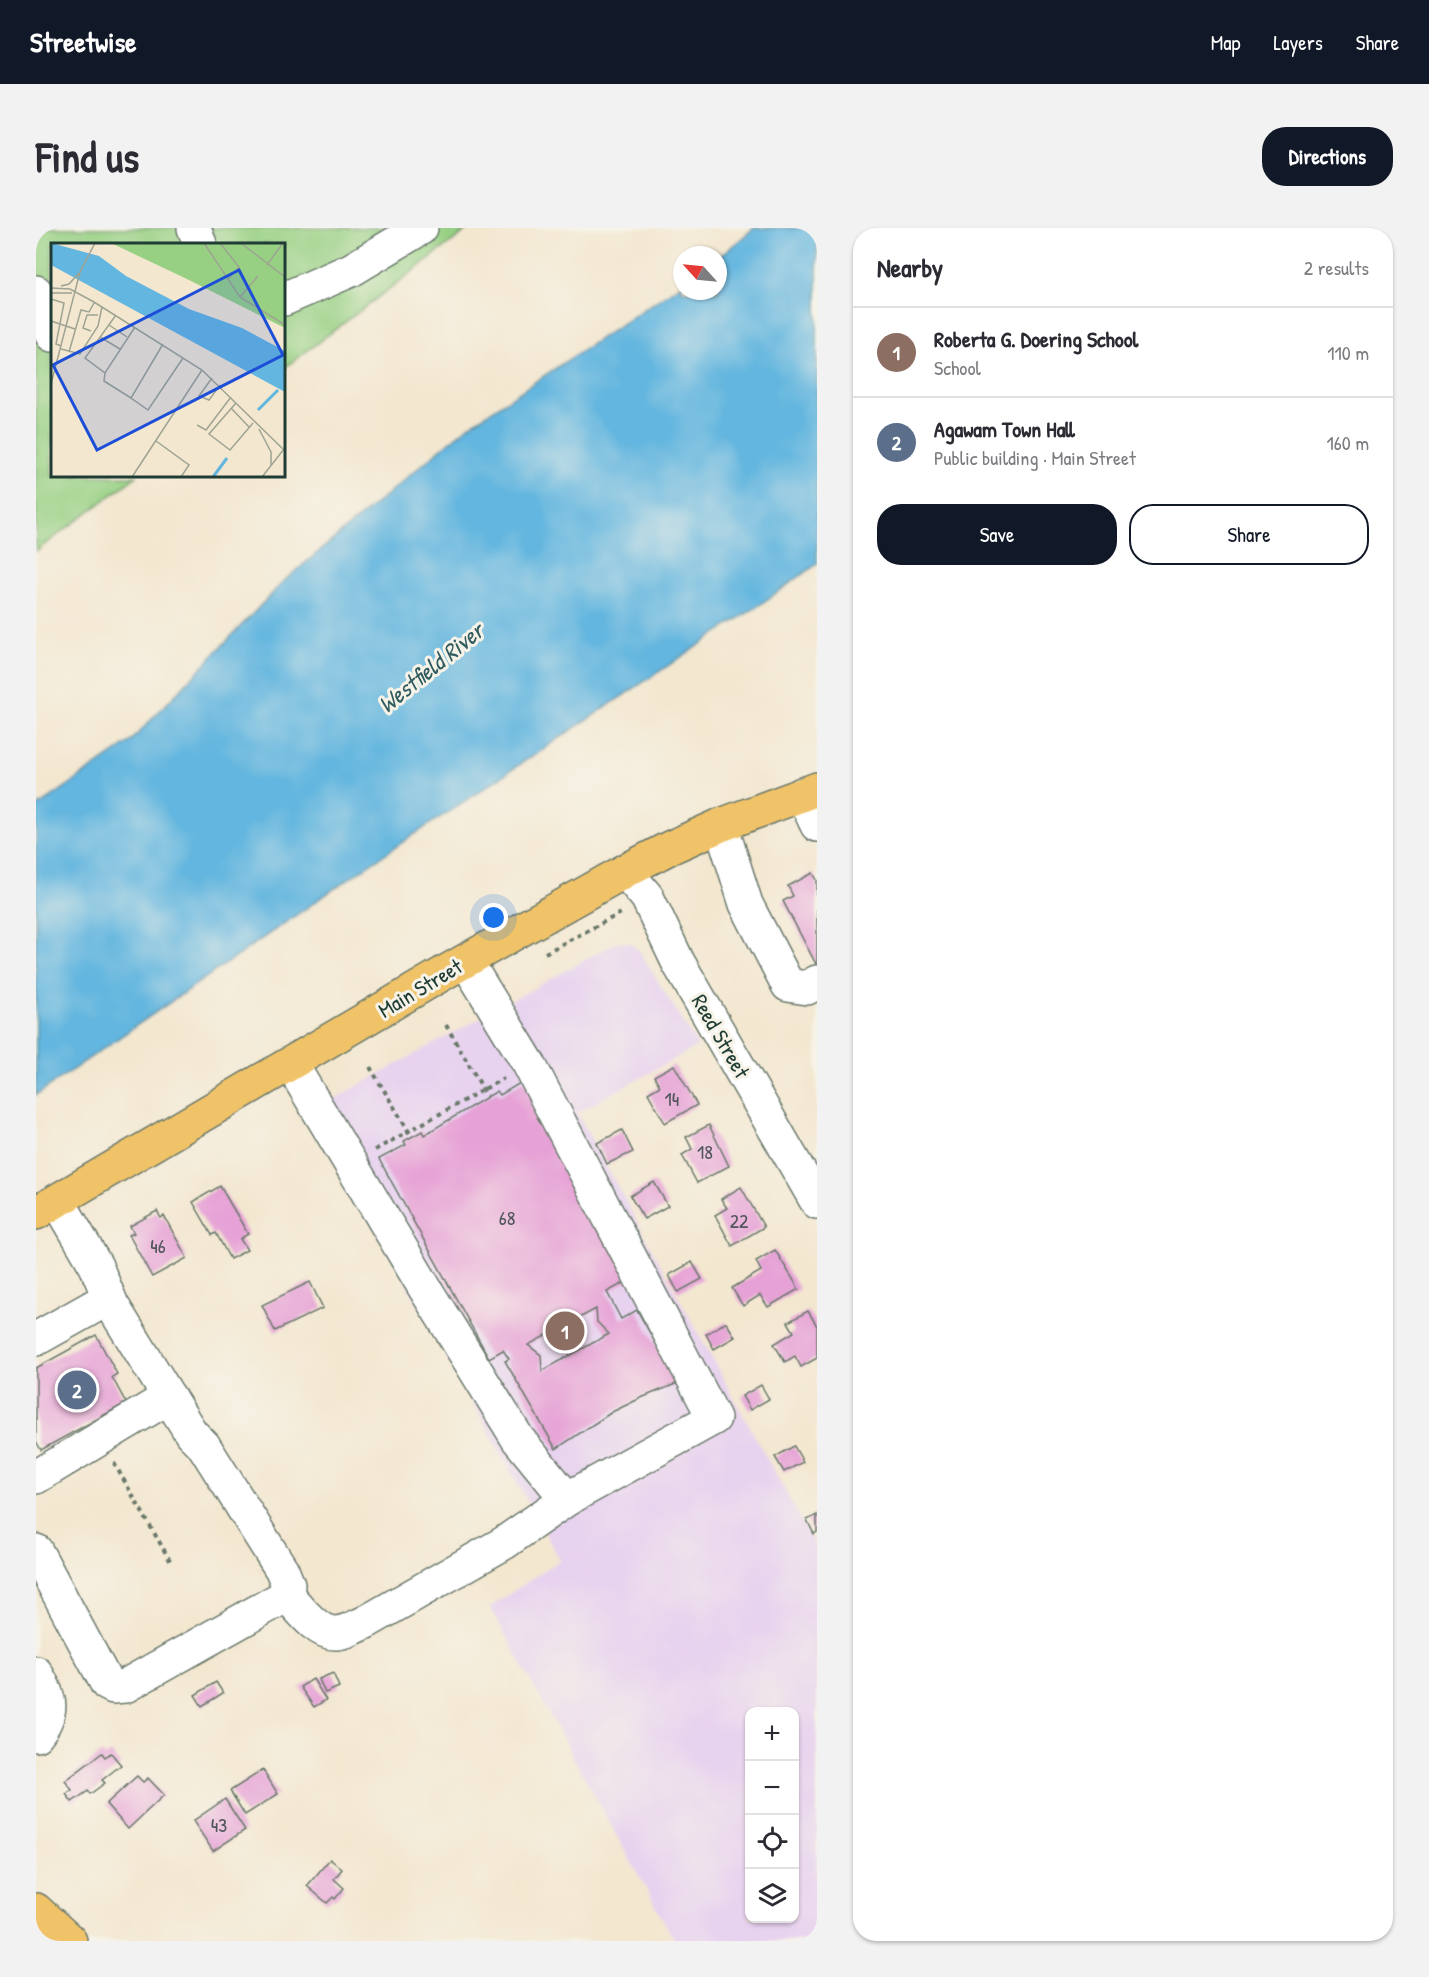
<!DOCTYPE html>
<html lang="en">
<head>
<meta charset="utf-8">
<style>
  body { margin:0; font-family:"Patrick Hand",sans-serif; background:#f2f2f3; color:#2b2b33 }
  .controls { position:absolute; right:18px; bottom:18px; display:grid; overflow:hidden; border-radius:12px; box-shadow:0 2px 4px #0004 }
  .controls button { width:54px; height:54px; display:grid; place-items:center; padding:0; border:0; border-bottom:2px solid #e1e1e2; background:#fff; color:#2b2b33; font:30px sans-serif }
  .compass { position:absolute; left:637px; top:18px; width:54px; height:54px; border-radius:50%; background:#fff; box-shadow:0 2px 4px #0004; rotate:297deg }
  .you { position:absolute; left:458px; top:690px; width:21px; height:21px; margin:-15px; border:4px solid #fff; border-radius:50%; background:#1a73e8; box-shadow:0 0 0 9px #1a73e833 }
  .badge { display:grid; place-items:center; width:39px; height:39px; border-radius:50%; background:#111827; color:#fff; font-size:20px; font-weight:700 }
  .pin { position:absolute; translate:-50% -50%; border:3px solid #fff; box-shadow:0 2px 6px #0006 }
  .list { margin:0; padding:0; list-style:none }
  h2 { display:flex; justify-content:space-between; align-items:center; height:78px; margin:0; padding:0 24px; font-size:26px }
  h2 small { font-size:20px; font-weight:400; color:#7c7c81 }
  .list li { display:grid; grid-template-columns:39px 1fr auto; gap:18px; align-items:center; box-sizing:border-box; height:90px; padding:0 24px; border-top:2px solid #e1e1e2 }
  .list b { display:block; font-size:22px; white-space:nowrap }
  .list p { margin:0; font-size:20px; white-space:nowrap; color:#7c7c81 }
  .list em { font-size:20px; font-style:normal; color:#7c7c81 }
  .actions { display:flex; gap:12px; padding:18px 24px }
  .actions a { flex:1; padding:14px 0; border:2px solid #111827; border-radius:24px; text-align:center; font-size:21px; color:#111827 }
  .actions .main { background:#111827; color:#fff }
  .icon { flex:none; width:33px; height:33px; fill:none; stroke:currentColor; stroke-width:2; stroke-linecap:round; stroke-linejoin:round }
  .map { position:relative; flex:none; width:781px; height:1713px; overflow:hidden; border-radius:24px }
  header { display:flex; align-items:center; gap:36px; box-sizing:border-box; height:84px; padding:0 30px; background:#111827; color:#fff }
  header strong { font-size:28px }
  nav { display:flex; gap:33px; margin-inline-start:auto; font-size:21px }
  .intro { display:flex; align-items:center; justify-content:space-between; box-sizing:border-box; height:144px; padding:0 36px }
  h1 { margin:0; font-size:42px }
  .button { padding:15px 27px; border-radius:24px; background:#111827; color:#fff; font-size:21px; font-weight:700 }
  main { display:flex; gap:36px; padding:0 36px }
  aside { flex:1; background:#fff; border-radius:24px; box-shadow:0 2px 4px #0004 }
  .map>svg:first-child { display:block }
  .built { fill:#e7d2ef; fill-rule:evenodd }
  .green { fill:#97d083; stroke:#5b865c; stroke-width:1.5 }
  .water { fill:#63b6df; stroke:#417a8a; stroke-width:1.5 }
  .building { fill:#e6a2d6; fill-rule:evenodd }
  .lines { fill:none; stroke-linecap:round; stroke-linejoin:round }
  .minor-casing { stroke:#69786b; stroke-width:36 }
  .major-casing { stroke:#69786b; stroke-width:36 }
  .path { stroke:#69786b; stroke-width:4; stroke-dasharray:4.5 4.5; stroke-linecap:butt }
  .minor { stroke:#fff; stroke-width:33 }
  .major { stroke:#f1c369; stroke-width:33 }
  .labels { text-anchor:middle; stroke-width:6; stroke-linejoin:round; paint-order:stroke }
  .number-label { font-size:20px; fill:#51565c }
  .street-label { font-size:22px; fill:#1f3d34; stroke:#f7f3e8 }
  .water-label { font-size:24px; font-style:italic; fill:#305b5f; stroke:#f7f3e8 }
  .inset-river { fill:none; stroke:#63b6df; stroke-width:3 }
  .inset-road { fill:none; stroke:#9ea392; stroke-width:1.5 }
  .view { fill:#1d4ed8; fill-opacity:0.15; stroke:#1d4ed8; stroke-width:3 }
  .inset-edge { fill:none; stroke:#1f3d34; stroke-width:3 }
</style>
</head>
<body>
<header>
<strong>Streetwise</strong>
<nav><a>Map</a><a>Layers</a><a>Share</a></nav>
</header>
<div class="intro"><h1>Find us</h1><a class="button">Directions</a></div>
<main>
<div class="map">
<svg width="781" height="1713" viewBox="0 0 781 1713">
  <rect width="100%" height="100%" fill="#f7f3e8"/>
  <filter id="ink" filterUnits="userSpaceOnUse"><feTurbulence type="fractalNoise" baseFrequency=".0167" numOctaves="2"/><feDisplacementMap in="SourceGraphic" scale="12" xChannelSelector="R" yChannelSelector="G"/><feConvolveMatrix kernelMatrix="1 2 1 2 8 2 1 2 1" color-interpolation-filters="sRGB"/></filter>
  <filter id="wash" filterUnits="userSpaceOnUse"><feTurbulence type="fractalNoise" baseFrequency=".008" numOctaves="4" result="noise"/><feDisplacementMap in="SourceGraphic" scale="24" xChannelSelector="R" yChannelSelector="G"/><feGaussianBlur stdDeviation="1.35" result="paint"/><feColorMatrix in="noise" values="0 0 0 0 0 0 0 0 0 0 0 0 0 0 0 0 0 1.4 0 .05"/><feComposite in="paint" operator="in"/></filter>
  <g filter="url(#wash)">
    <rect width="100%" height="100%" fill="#f3e7d0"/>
    <!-- built -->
    <path class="built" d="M581,714L595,715L604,724L662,818L541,885L781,1321V1713H639L454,1379L524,1332L275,884ZM714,1484H758V1690H714Z"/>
    <!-- green -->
    <polygon class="green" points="0,0 434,0 248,140 248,16 16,16 16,248 101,248 0,323"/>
    <!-- water -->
    <polygon class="water" points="718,0 781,0 781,336 722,378 334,636 0,867 0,580 94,514 248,353 431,199 646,56 646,63 682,63 682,30"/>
    <g id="blocks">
      <!-- building -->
      <g class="building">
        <polygon points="777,645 781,652 781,738 747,673 757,668 752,658"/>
        <polygon points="638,837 661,877 629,895 612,865 624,858 618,848"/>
        <path d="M489,852L599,1049L571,1064L585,1091L601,1082L642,1155L605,1170L576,1184L520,1221L469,1133L473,1131L467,1122L453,1130L343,931L370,917L368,913L386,903L388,907L461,863L464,867ZM560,1081L561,1094L573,1106L506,1143L505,1127L492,1117Z"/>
        <polygon points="673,897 693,938 661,955 646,927 656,921 650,909"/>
        <polygon points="586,902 597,924 571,936 561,915"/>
        <polygon points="618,954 632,978 608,991 594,968"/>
        <polygon points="184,958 212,1006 204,1011 211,1022 194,1031 180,1005 176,1007 157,974"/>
        <polygon points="705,959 728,999 696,1018 679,987 691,980 685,971"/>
        <polygon points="121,983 125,990 128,988 151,1030 116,1049 93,1007 98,1005 94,998"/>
        <polygon points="739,1022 763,1061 732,1079 724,1067 707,1078 696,1060 725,1043 720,1033"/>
        <polygon points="656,1034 666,1051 642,1064 633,1047"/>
        <polygon points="274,1054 287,1080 239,1103 226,1077"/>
        <polygon points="772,1083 781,1098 781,1130 765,1139 759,1128 749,1134 738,1116 758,1104 752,1094"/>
        <polygon points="690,1094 699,1109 678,1121 670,1106"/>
        <polygon points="60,1107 81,1146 76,1149 90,1175 5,1222 0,1213 0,1140"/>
        <polygon points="725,1157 733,1171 714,1182 706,1168"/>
        <polygon points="758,1218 767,1234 748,1244 739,1229"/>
        <polygon points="781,1287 781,1304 778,1306 771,1292"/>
        <polygon points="297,1445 303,1459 289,1465 283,1451"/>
        <polygon points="277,1451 290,1472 278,1479 264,1459"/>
        <polygon points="180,1454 187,1465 166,1478 159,1467"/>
        <polygon points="66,1525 69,1529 75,1525 85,1537 66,1552 69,1555 54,1566 52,1563 36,1574 30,1566 36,1562 29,1553"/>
        <polygon points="227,1542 242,1566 209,1587 194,1563"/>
        <polygon points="101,1548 107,1554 112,1550 128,1567 92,1601 70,1576"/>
        <polygon points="189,1571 209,1602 177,1623 157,1593"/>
        <polygon points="294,1631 306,1641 298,1651 308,1660 299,1671 297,1669 291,1675 271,1658"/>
      </g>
    </g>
  </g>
  <g filter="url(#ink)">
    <use href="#blocks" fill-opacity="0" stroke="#69786b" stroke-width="1.5"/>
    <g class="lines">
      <defs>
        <g id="minor">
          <polyline points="158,0 164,16"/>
          <polyline points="0,64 16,107"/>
          <polyline points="248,71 315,42 385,0"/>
          <polyline points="766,566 781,597"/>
          <polyline points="685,597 710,676 752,757 771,760 781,754"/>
          <polyline points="589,643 611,669 642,734 781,974"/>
          <polyline points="255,836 390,1062 482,1211 531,1271 678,1190 493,836 430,733"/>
          <polyline points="0,1111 73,1070"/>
          <polyline points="0,1249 133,1169"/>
          <polyline points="0,1323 71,1456 77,1459 89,1458 251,1367 252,1357 246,1342 168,1218 155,1205 76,1077 60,1038 22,973"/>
          <path d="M251,1367C263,1380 281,1406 300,1405C311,1404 322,1398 332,1393L468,1315L531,1271"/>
          <path d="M0,1445C15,1470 19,1484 0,1507"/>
        </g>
        <g id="major">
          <polyline points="0,985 413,742 589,643 633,620 685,597 781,561"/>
          <polyline points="0,1682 34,1713"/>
        </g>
      </defs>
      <!-- minor casing -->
      <use href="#minor" class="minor-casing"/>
      <!-- major casing -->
      <use href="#major" class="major-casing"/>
      <!-- path -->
      <g class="path">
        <polyline points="509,725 587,684"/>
        <polyline points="410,797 451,868"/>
        <polyline points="334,839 376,909"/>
        <polyline points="339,922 468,850"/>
        <polyline points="78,1235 136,1336"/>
      </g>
      <!-- minor -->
      <use href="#minor" class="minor"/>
      <!-- major -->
      <use href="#major" class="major"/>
    </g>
  </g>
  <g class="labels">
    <!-- number labels -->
    <g class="number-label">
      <text x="636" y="878">14</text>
      <text x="669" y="931">18</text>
      <text x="471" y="997">68</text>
      <text x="703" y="1000">22</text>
      <text x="122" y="1025">46</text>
      <text x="183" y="1604">43</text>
    </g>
    <!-- street labels -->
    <g class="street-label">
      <text transform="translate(384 760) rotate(-31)" y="8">Main Street</text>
      <text transform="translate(685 808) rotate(60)" y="8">Reed Street</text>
    </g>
    <!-- water labels -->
    <g class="water-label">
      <text transform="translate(395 440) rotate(-39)" y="8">Westfield River</text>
    </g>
  </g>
  <!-- overview -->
  <g transform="translate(15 15)">
    <rect width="234" height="234" fill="#f3e7d0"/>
    <path d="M60,0H234V85L138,37Z" fill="#97d083"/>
    <path d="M0,0L48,13L75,33L138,66L191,85L234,108V149L0,22Z" fill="#63b6df"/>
    <path class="inset-river" d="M207,167L227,147M162,234L176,215"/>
    <path class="inset-road" d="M153,0L189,54L234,82M169,0L188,24L177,36M190,0L234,34M216,22L232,0M10,43L18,41L28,30M0,45L19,46L43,59L151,127L234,208M0,50H21M189,54L207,33M0,56L13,60L5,101L10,103M65,72L34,115L54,130L84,84M0,78L24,86M58,82L76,94M40,88L32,85L36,72H47M49,94L69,106M112,101L80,155L97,167L132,115M10,106L29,111L47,83L51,64M18,109L30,67L38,69L43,60M54,130L53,138L80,155M161,135L148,153L158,157L169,142M0,141L29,29L44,0M185,160L158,191L179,207L202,180M180,165L198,184M146,182L155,187L180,154M208,186L220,209V223M105,198L138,222L130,234M81,234L151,127M211,234L233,206"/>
    <path class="view" d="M188,27L232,112L46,207L2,122Z"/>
    <rect width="234" height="234" class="inset-edge"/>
  </g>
</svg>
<div class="controls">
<button>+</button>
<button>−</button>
<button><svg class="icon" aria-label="locate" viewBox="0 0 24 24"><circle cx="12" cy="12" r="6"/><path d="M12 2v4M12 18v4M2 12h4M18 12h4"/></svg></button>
<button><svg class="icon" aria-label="layers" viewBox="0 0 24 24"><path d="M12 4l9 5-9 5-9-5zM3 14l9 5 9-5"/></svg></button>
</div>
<svg class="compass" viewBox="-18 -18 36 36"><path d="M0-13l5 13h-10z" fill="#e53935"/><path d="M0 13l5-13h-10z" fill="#7c7c81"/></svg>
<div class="you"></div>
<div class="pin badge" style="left:529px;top:1103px;background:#8d6e63">1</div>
<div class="pin badge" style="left:41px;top:1162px;background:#5c6f8a">2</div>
</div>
<aside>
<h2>Nearby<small>2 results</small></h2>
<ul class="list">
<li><span class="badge" style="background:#8d6e63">1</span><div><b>Roberta G. Doering School</b><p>School</p></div><em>110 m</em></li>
<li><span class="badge" style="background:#5c6f8a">2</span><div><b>Agawam Town Hall</b><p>Public building · Main Street</p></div><em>160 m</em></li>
</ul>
<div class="actions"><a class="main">Save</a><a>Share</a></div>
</aside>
</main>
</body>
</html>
